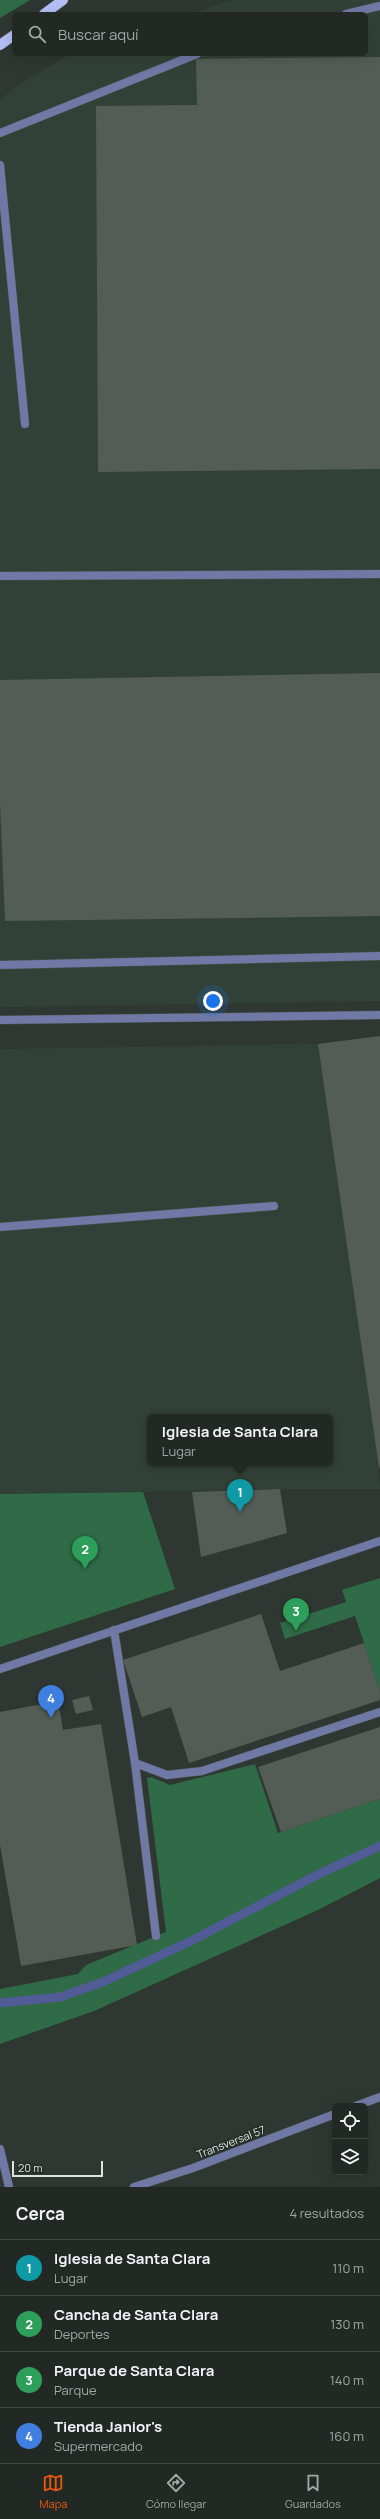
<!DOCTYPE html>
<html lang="es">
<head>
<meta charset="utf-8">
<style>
  body { margin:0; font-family:Manrope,sans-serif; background:#2a312d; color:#f1f3f6 }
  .controls { position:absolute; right:12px; bottom:12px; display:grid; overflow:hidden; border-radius:6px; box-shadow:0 4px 16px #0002 }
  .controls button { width:36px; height:36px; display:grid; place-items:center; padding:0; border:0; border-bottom:1px solid #3f4542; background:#222925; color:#f1f3f6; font:20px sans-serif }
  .scale { position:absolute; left:12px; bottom:10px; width:91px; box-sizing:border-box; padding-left:4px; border:2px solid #dde3df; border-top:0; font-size:11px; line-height:14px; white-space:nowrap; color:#dde3df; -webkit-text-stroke:3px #242d27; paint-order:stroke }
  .you { position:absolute; left:213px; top:1001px; width:14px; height:14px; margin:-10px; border:3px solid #fff; border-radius:50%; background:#1a73e8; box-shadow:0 0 0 6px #1a73e833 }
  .badge { display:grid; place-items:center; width:26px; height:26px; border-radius:50%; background:#ea580c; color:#fff; font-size:13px; font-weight:700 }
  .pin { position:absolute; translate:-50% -33px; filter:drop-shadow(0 1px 2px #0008) }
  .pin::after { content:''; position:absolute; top:21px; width:14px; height:12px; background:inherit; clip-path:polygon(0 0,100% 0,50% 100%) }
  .popup { position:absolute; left:147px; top:1414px; width:186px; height:52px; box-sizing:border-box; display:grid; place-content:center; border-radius:6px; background:#222925; filter:drop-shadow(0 1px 3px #0005); font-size:13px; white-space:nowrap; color:#a2a6a7 }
  .popup b { font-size:15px; color:#f1f3f6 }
  .popup::after { content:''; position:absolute; left:50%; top:100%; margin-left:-8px; border:8px solid transparent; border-top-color:#222925 }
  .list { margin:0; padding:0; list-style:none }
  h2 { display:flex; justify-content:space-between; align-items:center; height:52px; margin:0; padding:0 16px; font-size:17px }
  h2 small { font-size:13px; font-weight:400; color:#a2a6a7 }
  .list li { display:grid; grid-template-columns:26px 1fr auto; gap:12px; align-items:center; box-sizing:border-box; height:56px; padding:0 16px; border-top:1px solid #3f4542 }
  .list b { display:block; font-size:15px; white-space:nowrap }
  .list p { margin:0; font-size:13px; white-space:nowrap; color:#a2a6a7 }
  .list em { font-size:13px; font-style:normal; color:#a2a6a7 }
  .icon { flex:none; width:22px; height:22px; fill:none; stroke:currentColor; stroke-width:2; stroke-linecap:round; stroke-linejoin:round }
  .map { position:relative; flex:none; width:380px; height:2187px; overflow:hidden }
  .search { position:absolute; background:#222925; box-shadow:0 4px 16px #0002; left:12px; right:12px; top:12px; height:44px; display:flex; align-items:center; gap:10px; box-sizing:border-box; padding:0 14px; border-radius:6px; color:#a2a6a7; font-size:15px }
  .sheet { height:276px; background:#222925 }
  nav { display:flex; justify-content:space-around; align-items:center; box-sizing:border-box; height:56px; border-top:1px solid #3f4542; background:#222925; font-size:11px; color:#a2a6a7 }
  nav a { display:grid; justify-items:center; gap:2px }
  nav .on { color:#ea580c }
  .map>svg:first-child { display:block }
  .built { fill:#324137; fill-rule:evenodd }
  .green { fill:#2e6b46 }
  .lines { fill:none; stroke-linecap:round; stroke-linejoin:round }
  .stream { stroke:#515b95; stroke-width:9 }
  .building { fill:#535d55 }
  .service-casing { stroke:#4a534d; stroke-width:9 }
  .minor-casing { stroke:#4a534d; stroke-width:9 }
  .primary-casing { stroke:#4a534d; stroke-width:11 }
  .service { stroke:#7079a6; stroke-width:8 }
  .minor { stroke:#7079a6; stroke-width:8 }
  .primary { stroke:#b3bff6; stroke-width:10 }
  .labels { text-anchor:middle; stroke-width:3; stroke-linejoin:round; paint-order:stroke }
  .street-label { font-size:11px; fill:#dde3df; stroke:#242d27 }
</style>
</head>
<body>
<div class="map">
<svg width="380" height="2187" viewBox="0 0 380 2187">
  <rect width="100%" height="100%" fill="#2e3731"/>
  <!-- built -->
  <g class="built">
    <polygon points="233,0 380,0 380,1001 0,1007 0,99 22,83 71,54 366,54 366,14 189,14"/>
    <path d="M318,1044L377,1451L380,1489H280L0,1494V1049ZM150,1417H330V1463H150Z"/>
  </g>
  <!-- green -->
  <g class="green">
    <polygon points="0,0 30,0 0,18"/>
    <polygon points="143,1492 175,1589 0,1647 0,1494"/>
    <polygon points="380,1578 380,1691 355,1616 285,1639 280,1623 346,1602 342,1590"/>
    <polygon points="255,1764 278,1833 380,1799 380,1878 318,1910 94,2011 0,2044 0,1989 78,1974 86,1965 166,1932 147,1778 151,1777 170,1785"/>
  </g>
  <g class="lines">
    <!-- stream -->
    <polyline class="stream" points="0,2003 60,1997 103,1982 191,1941 319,1874 380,1846"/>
  </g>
  <!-- building -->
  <g class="building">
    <polygon points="380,57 380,469 98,472 96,106 197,105 196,59"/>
    <polygon points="380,673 380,916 5,921 0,802 0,680"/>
    <polygon points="380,1036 380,1467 379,1468 318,1044"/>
    <polygon points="280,1489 287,1533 201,1557 192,1492"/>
    <polygon points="261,1614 280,1671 364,1643 380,1691 380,1700 189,1763 171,1707 142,1717 123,1660"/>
    <polygon points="89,1696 93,1710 76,1714 72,1700"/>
    <polygon points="58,1701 63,1730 101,1724 137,1945 21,1966 0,1845 0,1712"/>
    <polygon points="380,1727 380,1799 281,1832 258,1767"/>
  </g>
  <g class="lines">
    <defs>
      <g id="service">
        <polyline points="346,14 380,6"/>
        <polyline points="0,133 197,54"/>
        <polyline points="0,165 25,424"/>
        <polyline points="0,576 380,574"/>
        <polyline points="0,965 380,956"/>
        <polyline points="0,1227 274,1206"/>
      </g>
      <g id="minor">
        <polyline points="0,1020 380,1015"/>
        <polyline points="114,1630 135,1763 167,1775 202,1771 380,1712"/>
        <polyline points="0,1669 380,1541"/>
        <polyline points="135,1763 156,1936"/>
        <polyline points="356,2106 380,2097"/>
        <polyline points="0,2149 9,2187"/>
        <polyline points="134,2187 193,2168 335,2114"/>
      </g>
      <g id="primary">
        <polyline points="44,14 63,0"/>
        <polyline points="0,45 14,35"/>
      </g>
    </defs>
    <!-- service casing -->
    <use href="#service" class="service-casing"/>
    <!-- minor casing -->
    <use href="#minor" class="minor-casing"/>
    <!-- primary casing -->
    <use href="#primary" class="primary-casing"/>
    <!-- service -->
    <use href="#service" class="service"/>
    <!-- minor -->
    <use href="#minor" class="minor"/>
    <!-- primary -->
    <use href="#primary" class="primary"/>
  </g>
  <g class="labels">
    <!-- street labels -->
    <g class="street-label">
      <text transform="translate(231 2142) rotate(-21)" y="4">Transversal 57</text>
    </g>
  </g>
</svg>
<div class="controls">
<button><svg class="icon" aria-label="locate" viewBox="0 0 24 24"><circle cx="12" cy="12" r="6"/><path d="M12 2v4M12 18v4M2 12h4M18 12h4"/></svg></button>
<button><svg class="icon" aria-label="layers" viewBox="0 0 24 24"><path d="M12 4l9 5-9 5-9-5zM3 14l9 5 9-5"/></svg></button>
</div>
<div class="scale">20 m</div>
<div class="you"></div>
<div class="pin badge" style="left:240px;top:1512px;background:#0f9aa8">1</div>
<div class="popup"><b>Iglesia de Santa Clara</b>Lugar</div>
<div class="pin badge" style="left:85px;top:1569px;background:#2e9e5b">2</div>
<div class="pin badge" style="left:296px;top:1631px;background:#2e9e5b">3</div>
<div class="pin badge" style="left:51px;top:1718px;background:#3f7fe0">4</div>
<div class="search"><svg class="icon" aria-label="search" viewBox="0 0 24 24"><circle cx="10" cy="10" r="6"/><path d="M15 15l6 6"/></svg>Buscar aquí</div>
</div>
<section class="sheet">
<h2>Cerca<small>4 resultados</small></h2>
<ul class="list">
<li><span class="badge" style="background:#0f9aa8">1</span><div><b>Iglesia de Santa Clara</b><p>Lugar</p></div><em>110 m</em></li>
<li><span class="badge" style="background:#2e9e5b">2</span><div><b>Cancha de Santa Clara</b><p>Deportes</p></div><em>130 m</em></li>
<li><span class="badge" style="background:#2e9e5b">3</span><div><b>Parque de Santa Clara</b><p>Parque</p></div><em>140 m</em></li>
<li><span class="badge" style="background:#3f7fe0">4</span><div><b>Tienda Janior's</b><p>Supermercado</p></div><em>160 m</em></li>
</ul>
</section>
<nav>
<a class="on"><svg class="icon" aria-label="map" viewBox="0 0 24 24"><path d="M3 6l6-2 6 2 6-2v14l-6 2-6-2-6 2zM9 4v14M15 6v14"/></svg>Mapa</a>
<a><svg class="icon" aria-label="directions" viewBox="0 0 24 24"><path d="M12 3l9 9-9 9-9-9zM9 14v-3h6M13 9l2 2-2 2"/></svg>Cómo llegar</a>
<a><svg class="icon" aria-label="saved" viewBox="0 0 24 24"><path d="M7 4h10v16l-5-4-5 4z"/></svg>Guardados</a>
</nav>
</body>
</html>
